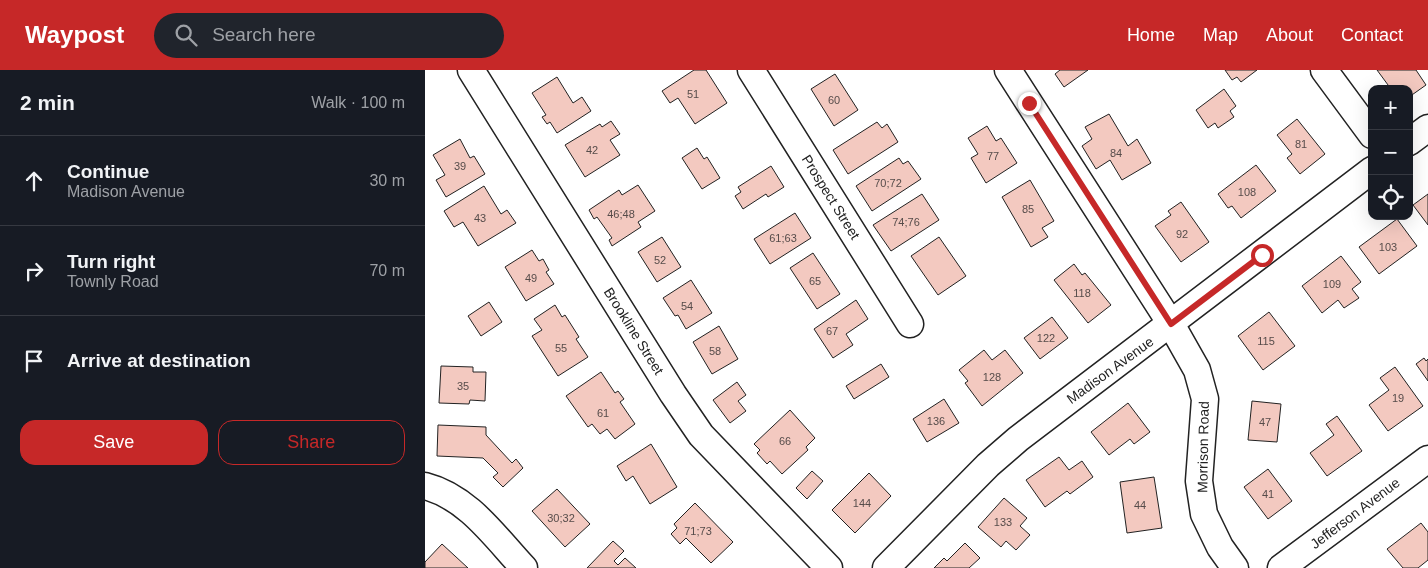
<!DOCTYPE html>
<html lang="en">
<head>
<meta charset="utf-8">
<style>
  body { margin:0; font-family:Helvetica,sans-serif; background:#20242c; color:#f1f3f6 }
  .controls { position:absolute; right:15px; top:15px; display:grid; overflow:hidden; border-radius:10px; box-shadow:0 5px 20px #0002 }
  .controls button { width:45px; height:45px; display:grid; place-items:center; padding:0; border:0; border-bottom:1px solid #363941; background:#171b24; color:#f1f3f6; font:25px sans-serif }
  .stop { position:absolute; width:15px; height:15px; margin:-11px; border:4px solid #c62828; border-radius:50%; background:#fff }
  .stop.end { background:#c62828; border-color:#fff; box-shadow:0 1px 5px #0008 }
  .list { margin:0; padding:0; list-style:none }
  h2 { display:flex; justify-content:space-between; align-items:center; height:65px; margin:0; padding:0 20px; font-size:21px }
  h2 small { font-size:16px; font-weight:400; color:#9ea1a6 }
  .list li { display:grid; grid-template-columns:32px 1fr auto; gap:15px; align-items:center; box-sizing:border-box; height:90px; padding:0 20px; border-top:1px solid #363941 }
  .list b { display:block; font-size:19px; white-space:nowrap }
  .list p { margin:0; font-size:16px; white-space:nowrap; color:#9ea1a6 }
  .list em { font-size:16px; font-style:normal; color:#9ea1a6 }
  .actions { display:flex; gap:10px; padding:15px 20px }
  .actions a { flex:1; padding:11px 0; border:1px solid #c62828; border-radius:15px; text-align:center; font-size:18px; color:#c62828 }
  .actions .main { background:#c62828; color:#fff }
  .icon { flex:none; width:28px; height:28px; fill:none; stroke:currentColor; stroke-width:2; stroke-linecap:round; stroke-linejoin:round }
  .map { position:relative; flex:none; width:1003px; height:498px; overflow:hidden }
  header { display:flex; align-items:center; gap:30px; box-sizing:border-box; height:70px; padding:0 25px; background:#c62828; color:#fff }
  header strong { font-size:24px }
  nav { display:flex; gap:28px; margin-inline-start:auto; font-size:18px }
  .search { width:350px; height:45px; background:#20242c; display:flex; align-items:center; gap:12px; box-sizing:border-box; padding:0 18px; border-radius:28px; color:#9ea1a6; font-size:19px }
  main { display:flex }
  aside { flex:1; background:#171b24 }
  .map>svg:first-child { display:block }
  .building { fill:#f3c9c0; stroke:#222 }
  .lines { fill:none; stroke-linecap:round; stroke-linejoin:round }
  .minor-casing { stroke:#222; stroke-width:29 }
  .minor { stroke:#fff; stroke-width:26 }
  .route { stroke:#c62828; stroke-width:6 }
  .labels { text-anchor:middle; stroke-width:4; stroke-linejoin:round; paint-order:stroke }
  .number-label { font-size:11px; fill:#564c4a }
  .street-label { font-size:14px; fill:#222; stroke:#fff }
</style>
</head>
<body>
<header>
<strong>Waypost</strong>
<div class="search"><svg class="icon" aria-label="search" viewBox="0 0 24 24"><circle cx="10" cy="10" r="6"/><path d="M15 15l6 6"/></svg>Search here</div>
<nav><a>Home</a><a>Map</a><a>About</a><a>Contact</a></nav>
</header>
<main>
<aside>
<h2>2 min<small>Walk · 100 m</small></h2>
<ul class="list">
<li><svg class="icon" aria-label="ahead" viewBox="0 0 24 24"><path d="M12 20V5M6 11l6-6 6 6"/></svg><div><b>Continue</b><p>Madison Avenue</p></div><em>30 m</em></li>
<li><svg class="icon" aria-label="right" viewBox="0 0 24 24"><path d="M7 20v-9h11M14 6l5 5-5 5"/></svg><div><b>Turn right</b><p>Townly Road</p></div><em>70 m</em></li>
<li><svg class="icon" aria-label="arrive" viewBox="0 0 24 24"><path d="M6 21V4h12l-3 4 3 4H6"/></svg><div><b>Arrive at destination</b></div></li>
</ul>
<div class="actions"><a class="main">Save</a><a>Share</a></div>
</aside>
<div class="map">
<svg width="1003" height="498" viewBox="0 0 1003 498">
  <rect width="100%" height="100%" fill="#fff"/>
  <!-- building -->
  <g class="building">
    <polygon points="269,0 281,0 302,33 270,54 253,28 245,33 237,21"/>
    <polygon points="635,0 663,0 639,17 630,4"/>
    <polygon points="800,0 832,0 816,12 812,7 807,10"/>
    <polygon points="952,0 991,0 1001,15 984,27 984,19 966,19"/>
    <polygon points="410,4 433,40 409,56 386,19"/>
    <polygon points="132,7 148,33 157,27 166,41 132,63 125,52 122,54 117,47 121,45 107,23"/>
    <polygon points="799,19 811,36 805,41 809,47 793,58 790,53 783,58 771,40"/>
    <polygon points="684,44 703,76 712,69 726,93 697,110 685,90 671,99 657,76 667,69 660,57"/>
    <polygon points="872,49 900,84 875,104 862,88 867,84 852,65"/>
    <polygon points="186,51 195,64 185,70 195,85 160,107 140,75 175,54 177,57"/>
    <polygon points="452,52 457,58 462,54 473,72 423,104 408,80"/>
    <polygon points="562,56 571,71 576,68 592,93 561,113 546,88 553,84 543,68"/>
    <polygon points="35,69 45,88 49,86 60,104 21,127 11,110 20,105 8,85"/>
    <polygon points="272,78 279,89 282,87 295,108 277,119 257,88"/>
    <polygon points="474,88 478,94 483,91 496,109 447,141 431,116"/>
    <polygon points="831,95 851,121 816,148 807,136 803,138 793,124"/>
    <polygon points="346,96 359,117 343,127 341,124 318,139 310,126 316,122 313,117"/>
    <polygon points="605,110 629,151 617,158 623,167 606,177 577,127"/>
    <polygon points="213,115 230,141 213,152 216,157 187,176 184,170 187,168 172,147 169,149 164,140 194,120 197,125"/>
    <polygon points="59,116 76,144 82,140 91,153 53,176 38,152 29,157 19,141"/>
    <polygon points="497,124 514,150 466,181 448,155"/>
    <polygon points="1003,124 1003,155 988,135"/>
    <polygon points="756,132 784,172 756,192 730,156 746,145 743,141"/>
    <polygon points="370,143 386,168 345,194 329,169"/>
    <polygon points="972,149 992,176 954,204 934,177"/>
    <polygon points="237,167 256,197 232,212 213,182"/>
    <polygon points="514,167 541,206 513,225 486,186"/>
    <polygon points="107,180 114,191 118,189 124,200 121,202 129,214 101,231 80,197"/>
    <polygon points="388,183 415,224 392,239 365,198"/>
    <polygon points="916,186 936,212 927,219 934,228 919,238 913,230 897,243 877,216"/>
    <polygon points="649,194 657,205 660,203 686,235 663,253 629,210"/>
    <polygon points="266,210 287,243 261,259 253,245 250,246 238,228"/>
    <polygon points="431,230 443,249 421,264 428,275 408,288 389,259"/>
    <polygon points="64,232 77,252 56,266 43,246"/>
    <polygon points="130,235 137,247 140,245 154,267 151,269 163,287 133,306 107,266 117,260 109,249"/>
    <polygon points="844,242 870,276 838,300 813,266"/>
    <polygon points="627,247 643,268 615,289 599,268"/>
    <polygon points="294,256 313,289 287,304 268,272"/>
    <polygon points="559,280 567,290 580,280 598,303 557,336 540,313 543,311 534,300"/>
    <polygon points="999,288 1001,291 1003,289 1003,311 991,294"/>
    <polygon points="456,294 464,307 429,329 421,316"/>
    <polygon points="16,296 48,297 48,302 61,302 60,331 45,330 44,334 14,333"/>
    <polygon points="970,297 998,336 963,361 944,335 964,320 955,308"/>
    <polygon points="176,302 190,323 193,321 199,329 195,332 210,354 190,369 182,359 175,364 167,354 163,357 141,326"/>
    <polygon points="312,312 321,325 313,331 321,341 305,353 288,330"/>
    <polygon points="519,329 534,353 502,372 488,349"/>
    <polygon points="827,331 856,334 852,372 823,370"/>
    <polygon points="703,333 725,362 709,374 705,369 684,385 666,362"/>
    <polygon points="365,340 390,368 381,377 383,380 357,404 345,391 342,394 332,383 335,380 329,374"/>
    <polygon points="912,346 937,381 902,406 885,383 909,365 901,354"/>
    <polygon points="13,355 61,357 61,365 87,393 91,389 98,398 78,417 68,407 73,403 58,388 12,386"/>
    <polygon points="226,374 252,417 225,434 208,406 201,411 192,396"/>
    <polygon points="634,387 644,400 657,391 668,407 645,424 642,421 620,437 601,410"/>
    <polygon points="843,399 867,431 843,449 819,417"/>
    <polygon points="387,401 398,411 382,429 371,418"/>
    <polygon points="444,403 466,426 430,463 407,440"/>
    <polygon points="729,407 737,458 702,463 695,412"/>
    <polygon points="132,419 165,454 140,477 107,441"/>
    <polygon points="579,428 602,448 595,456 605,465 591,480 581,471 576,477 553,457"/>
    <polygon points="270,433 308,472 286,493 261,468 255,474 246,464 252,458 249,454"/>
    <polygon points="996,453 1003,462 1003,490 993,498 978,498 962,479"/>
    <polygon points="188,471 199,481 189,491 193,495 200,488 211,498 162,498"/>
    <polygon points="540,473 555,488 544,498 509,498 519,488 522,491"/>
    <polygon points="17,474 43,498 0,498 0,492"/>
  </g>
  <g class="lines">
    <defs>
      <g id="minor">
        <polyline points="46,0 248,324 276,365 404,498"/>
        <polyline points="326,0 485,254"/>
        <polyline points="583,0 746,254 772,300 780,329 774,411 779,444 795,477 810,498"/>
        <polyline points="899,0 947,65"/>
        <polyline points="984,72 1003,58"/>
        <path d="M0,416C43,427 70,467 99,498"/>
        <polyline points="461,498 563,395 593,369 947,100"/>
        <polyline points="856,498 1003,389"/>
      </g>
    </defs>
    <!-- minor casing -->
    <use href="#minor" class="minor-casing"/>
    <!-- minor -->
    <use href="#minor" class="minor"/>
  </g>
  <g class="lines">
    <!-- route -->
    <polyline class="route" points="604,33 746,254 837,185"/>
  </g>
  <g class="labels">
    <!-- number labels -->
    <g class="number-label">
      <text x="268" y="28">51</text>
      <text x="409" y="34">60</text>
      <text x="876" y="78">81</text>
      <text x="167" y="84">42</text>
      <text x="691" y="87">84</text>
      <text x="568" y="90">77</text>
      <text x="35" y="100">39</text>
      <text x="463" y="117">70;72</text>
      <text x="822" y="126">108</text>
      <text x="603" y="143">85</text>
      <text x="196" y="148">46;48</text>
      <text x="55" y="152">43</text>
      <text x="481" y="156">74;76</text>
      <text x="757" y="168">92</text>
      <text x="358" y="172">61;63</text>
      <text x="963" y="181">103</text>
      <text x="235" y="194">52</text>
      <text x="106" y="212">49</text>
      <text x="390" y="215">65</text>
      <text x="907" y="218">109</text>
      <text x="657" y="227">118</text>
      <text x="262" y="240">54</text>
      <text x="407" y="265">67</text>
      <text x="621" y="272">122</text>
      <text x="841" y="275">115</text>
      <text x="136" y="282">55</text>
      <text x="290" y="285">58</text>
      <text x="567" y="311">128</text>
      <text x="38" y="320">35</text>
      <text x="973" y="332">19</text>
      <text x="178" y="347">61</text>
      <text x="511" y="355">136</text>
      <text x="840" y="356">47</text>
      <text x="360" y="375">66</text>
      <text x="843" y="428">41</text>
      <text x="437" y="437">144</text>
      <text x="715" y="439">44</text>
      <text x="136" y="452">30;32</text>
      <text x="578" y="456">133</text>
      <text x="273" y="465">71;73</text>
    </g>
    <!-- street labels -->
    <g class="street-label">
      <text transform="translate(406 127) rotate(58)" y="5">Prospect Street</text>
      <text transform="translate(209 261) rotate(58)" y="5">Brookline Street</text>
      <text transform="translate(685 300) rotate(-36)" y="5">Madison Avenue</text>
      <text transform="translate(778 377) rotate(-89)" y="5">Morrison Road</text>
      <text transform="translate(930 443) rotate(-37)" y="5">Jefferson Avenue</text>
    </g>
  </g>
</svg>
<div class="controls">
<button>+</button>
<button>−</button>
<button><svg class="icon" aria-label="locate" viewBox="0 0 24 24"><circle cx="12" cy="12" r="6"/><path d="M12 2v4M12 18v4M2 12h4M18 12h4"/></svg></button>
</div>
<div class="stop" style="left:837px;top:185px"></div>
<div class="stop end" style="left:604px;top:33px"></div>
</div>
</main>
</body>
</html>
